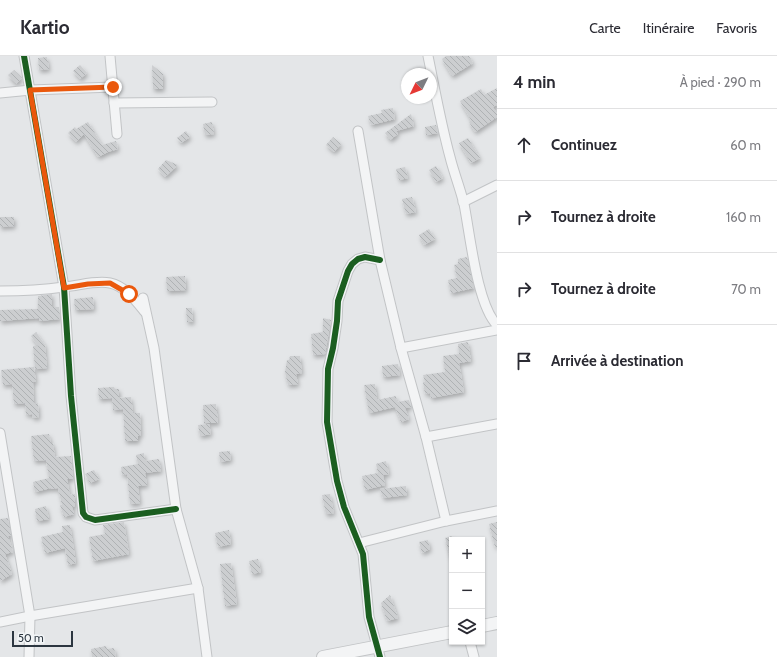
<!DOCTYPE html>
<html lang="fr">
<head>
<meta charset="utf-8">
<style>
  body { margin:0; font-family:Cabin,sans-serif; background:#f7f7f7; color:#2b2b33 }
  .controls { position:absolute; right:12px; bottom:12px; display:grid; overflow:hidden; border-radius:0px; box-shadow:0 1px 3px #0004 }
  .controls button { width:36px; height:36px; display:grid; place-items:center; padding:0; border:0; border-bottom:1px solid #e1e1e2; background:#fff; color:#2b2b33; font:20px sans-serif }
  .compass { position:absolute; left:401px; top:12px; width:36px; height:36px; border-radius:50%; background:#fff; box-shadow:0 1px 3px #0004; rotate:227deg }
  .scale { position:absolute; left:12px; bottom:10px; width:61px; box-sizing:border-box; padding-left:4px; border:2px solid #2c3640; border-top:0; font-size:11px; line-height:14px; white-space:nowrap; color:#2c3640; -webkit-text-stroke:3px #f2f5f7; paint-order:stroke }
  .stop { position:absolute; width:12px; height:12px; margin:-9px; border:3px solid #ea580c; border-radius:50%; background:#fff }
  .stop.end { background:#ea580c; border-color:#fff; box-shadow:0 1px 4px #0008 }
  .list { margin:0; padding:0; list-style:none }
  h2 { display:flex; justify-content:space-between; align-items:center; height:52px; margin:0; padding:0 16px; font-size:17px }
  h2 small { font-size:13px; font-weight:400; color:#7c7c81 }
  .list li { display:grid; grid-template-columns:26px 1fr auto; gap:12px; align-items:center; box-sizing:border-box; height:72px; padding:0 16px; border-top:1px solid #e1e1e2 }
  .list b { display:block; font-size:15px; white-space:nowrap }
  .list em { font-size:13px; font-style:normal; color:#7c7c81 }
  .icon { flex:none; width:22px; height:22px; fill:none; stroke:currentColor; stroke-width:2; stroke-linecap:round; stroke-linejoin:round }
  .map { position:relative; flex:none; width:497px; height:601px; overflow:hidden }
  header { display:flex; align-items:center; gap:24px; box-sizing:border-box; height:56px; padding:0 20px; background:#fff; border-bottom:1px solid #e1e1e2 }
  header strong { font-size:19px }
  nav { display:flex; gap:22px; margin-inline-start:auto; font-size:14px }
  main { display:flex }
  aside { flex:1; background:#fff }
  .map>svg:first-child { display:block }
  .building { fill:url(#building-back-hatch); filter:url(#shadow) }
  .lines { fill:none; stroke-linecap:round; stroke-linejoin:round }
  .minor-casing { stroke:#c2c4c6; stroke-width:11 }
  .tertiary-casing { stroke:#c2c4c6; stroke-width:14 }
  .minor { stroke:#f3f4f5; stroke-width:9 }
  .tertiary { stroke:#f3f4f5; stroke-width:12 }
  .cycleway-casing { stroke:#f2f5f7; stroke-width:8 }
  .cycleway { stroke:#1b5e20; stroke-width:6 }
  .route { stroke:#ea580c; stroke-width:5 }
</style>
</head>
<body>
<header>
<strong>Kartio</strong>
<nav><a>Carte</a><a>Itinéraire</a><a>Favoris</a></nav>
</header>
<main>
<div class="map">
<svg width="497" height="601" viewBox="0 0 497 601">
  <defs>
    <pattern id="building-back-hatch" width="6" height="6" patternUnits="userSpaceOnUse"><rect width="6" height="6" fill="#ccced0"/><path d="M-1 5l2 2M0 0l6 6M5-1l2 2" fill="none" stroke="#afb2b4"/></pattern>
    <filter id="shadow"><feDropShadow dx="1.5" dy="3" stdDeviation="2" flood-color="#0004"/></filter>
  </defs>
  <rect width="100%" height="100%" fill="#e4e6e8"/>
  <!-- building -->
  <g class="building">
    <polygon points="446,0 469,0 473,7 452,20 442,3"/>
    <polygon points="47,1 49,13 39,14 38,2"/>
    <polygon points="80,9 87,17 80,23 73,15"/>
    <polygon points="152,9 163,18 163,33 153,33"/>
    <polygon points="14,14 22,22 16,28 8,19"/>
    <polygon points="497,32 497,49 493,51 497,58 497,61 475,76 469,66 471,64 460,45 481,33 484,39"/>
    <polygon points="393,52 395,63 371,69 368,60 382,57 381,54"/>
    <polygon points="411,58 414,70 396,75 398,78 390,84 385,77"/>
    <polygon points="88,66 102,89 116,85 118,93 108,96 98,101 84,78 76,86 68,77 75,71 76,73"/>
    <polygon points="212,66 214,78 205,79 203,68"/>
    <polygon points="436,69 438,77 426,79 425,71"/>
    <polygon points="186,75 190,81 181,87 177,82"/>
    <polygon points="333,81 341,88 334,96 326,89"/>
    <polygon points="468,82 480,102 471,107 459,87"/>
    <polygon points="166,104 178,109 165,121 158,113"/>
    <polygon points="436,110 443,122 436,126 429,114"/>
    <polygon points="405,111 408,122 399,124 396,113"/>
    <polygon points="412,141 416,156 406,158 402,143"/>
    <polygon points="0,161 14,161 14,170 0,171"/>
    <polygon points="429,173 435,183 424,189 419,179"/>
    <polygon points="467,201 474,232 451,237 448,224 457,222 454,209 458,208 458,203"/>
    <polygon points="185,220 186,234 167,235 166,221"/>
    <polygon points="52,238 52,251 59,251 60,263 39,265 39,262 0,265 0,254 38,253 38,240"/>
    <polygon points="93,241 94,253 75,254 74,243"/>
    <polygon points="186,252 192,252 193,266 187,266"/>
    <polygon points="323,262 331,264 325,298 313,299 311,278 323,276"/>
    <polygon points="36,276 45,289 47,312 35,313 33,290 38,290 31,280"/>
    <polygon points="468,286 471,305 459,307 464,336 431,342 430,337 425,338 423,326 425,326 423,319 445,316 443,300 459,298 458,288"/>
    <polygon points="290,300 300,300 302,317 296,318 298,328 288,329 285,316 287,304 289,304"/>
    <polygon points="398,308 400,319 383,321 382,310"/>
    <polygon points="34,311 36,326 33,326 34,348 38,347 39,361 33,362 32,358 26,359 25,347 14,348 12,328 3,329 1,314"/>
    <polygon points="375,328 377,344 396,340 397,346 409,344 411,351 405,352 409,363 401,366 395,351 369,357 364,329"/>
    <polygon points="114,331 115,333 119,333 119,342 131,341 133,357 140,357 141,379 138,380 138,385 125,385 123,353 113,354 112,342 99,343 98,332"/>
    <polygon points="216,348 218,367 204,367 203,349"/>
    <polygon points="209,368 211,378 200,380 198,369"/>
    <polygon points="49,378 51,387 53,387 55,401 71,400 73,423 67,423 70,439 75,438 75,450 72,451 74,458 64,461 60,449 62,449 58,432 51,433 51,432 35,436 33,426 49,422 46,404 34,405 31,380"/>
    <polygon points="230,395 231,404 220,406 219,396"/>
    <polygon points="144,397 145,405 159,403 161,415 145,417 147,429 138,430 140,447 130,448 127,418 122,419 121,411 138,408 136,399"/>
    <polygon points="386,405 389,418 383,419 385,429 365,434 362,420 378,417 376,408"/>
    <polygon points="94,414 99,423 90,427 85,418"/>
    <polygon points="406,430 407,439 383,442 380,433"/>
    <polygon points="330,438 334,457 326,458 322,439"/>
    <polygon points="46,450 49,463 37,465 35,453"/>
    <polygon points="8,462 11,480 8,480 13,496 5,498 12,518 0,525 0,463"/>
    <polygon points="124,466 129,498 93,505 89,481 105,478 103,469"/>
    <polygon points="497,466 497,491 495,491 489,468"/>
    <polygon points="70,469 76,507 68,509 65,492 45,497 41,481 63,476 62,470"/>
    <polygon points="229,474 231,488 218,491 215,477"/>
    <polygon points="452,480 452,500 450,501 445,482"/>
    <polygon points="428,484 430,493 422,497 419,486"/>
    <polygon points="258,503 261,516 252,518 249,505"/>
    <polygon points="231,507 237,548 225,550 220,508"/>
    <polygon points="390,539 398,562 387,565 381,547"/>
    <polygon points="106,590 107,593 114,592 116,601 92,601 91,593"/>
  </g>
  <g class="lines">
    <defs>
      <g id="minor">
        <polyline points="24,0 64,231 71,340 83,457 86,461 95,464 176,453"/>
        <polyline points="110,0 117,78"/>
        <path d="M428,0C435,34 441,68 450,101C454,117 460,132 464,148C470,178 477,249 497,269"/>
        <polyline points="0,37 31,34 113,31"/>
        <polyline points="114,47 212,46"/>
        <polyline points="358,75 380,204 401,292 426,381 446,465"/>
        <polyline points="463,146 497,129"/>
        <polyline points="380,204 365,201 358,203 352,208 348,215 338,245 337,265 333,292 328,313 327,366 337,425 344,451 363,498 369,561 380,601"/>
        <path d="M0,235C21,235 43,234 64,231C79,230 95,224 110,227C125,230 136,245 145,256"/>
        <polyline points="143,242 154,292 176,453 198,532 207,601"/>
        <polyline points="401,292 497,274"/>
        <polyline points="0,377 30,560 29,601"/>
        <polyline points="426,381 497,368"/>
        <polyline points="359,487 446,465 497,455"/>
        <polyline points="0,566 30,560 198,532"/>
        <polyline points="470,586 474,601"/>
      </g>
      <g id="tertiary">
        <polyline points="482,570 497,567"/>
        <polyline points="323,601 452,576"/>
      </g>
    </defs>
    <!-- minor casing -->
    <use href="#minor" class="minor-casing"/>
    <!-- tertiary casing -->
    <use href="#tertiary" class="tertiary-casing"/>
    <!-- minor -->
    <use href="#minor" class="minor"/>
    <!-- tertiary -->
    <use href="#tertiary" class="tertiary"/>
    <defs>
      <g id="cycleway">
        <polyline points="24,0 64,231 71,340 83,457 86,461 95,464 176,453"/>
        <polyline points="380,204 365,201 358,203 352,208 348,215 338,245 337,265 333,292 328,313 327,366 337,425 344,451 363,498 369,561 380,601"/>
      </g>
    </defs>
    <!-- cycleway casing -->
    <use href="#cycleway" class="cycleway-casing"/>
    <!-- cycleway -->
    <use href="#cycleway" class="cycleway"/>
  </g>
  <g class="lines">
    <!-- route -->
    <polyline class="route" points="113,31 30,34 64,232 88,228 110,227 129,238"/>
  </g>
</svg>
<div class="controls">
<button>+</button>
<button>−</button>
<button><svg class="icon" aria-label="layers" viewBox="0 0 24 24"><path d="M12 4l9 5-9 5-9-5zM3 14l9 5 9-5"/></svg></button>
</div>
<svg class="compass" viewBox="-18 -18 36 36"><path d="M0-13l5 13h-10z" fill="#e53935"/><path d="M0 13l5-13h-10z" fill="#7c7c81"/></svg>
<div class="scale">50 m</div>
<div class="stop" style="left:129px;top:238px"></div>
<div class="stop end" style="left:113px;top:31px"></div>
</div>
<aside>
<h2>4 min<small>À pied · 290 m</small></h2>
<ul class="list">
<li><svg class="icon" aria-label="ahead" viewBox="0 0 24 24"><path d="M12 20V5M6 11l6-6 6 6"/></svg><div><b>Continuez</b></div><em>60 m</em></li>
<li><svg class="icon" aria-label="right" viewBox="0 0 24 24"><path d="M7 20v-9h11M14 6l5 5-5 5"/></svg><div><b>Tournez à droite</b></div><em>160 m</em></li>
<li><svg class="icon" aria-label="right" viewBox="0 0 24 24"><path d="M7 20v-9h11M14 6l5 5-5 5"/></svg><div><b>Tournez à droite</b></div><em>70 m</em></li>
<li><svg class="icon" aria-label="arrive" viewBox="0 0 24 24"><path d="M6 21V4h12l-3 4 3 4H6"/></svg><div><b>Arrivée à destination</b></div></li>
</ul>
</aside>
</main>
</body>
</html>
